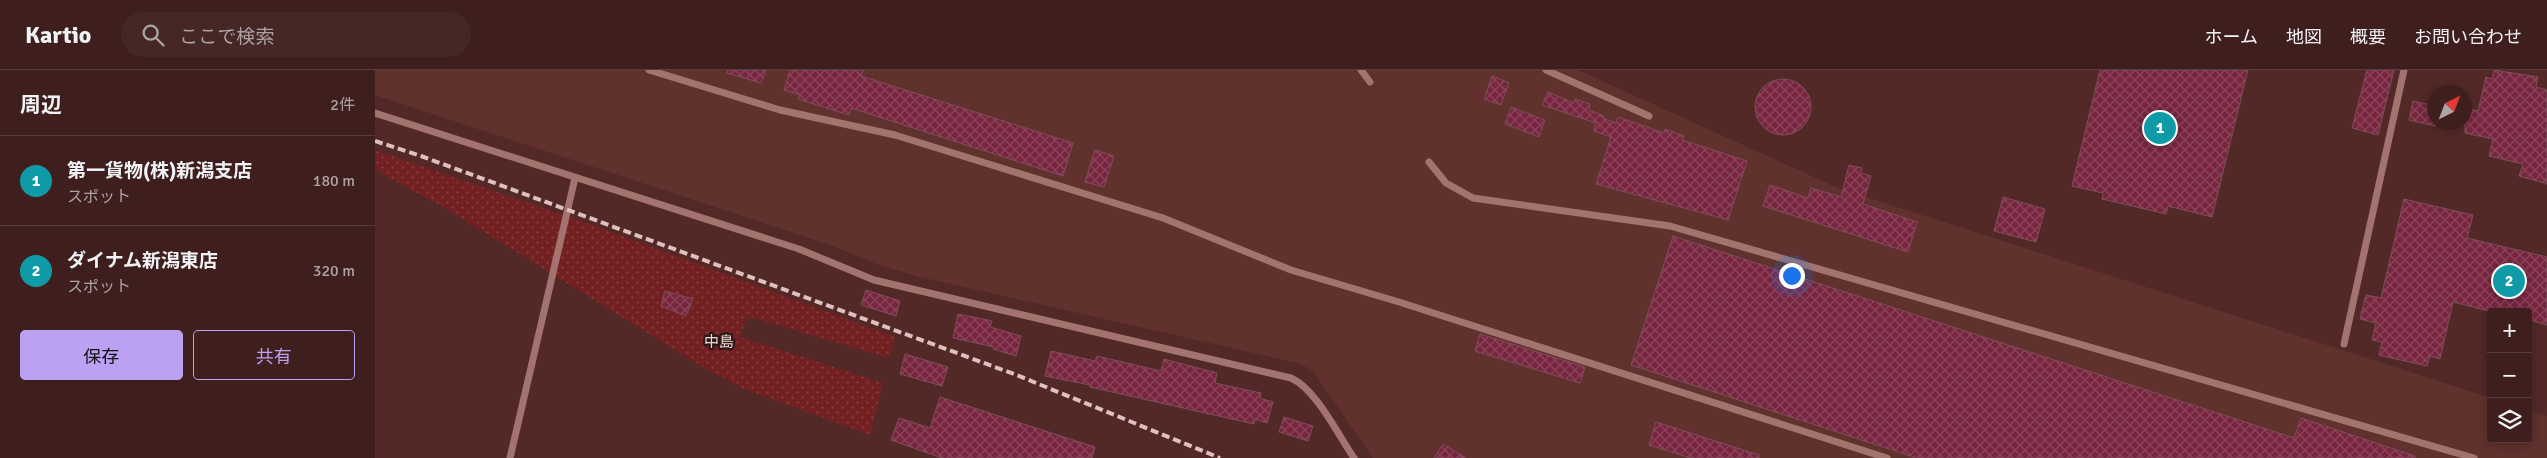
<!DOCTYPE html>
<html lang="ja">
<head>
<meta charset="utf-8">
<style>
  body { margin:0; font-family:Signika,"Noto Sans JP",sans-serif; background:#452726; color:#f1f3f6 }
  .controls { position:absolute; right:15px; bottom:15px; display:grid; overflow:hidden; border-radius:5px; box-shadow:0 2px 12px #0003 }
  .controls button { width:45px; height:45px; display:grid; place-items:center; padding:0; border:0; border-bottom:1px solid #573d3b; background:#3e1f1d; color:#f1f3f6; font:25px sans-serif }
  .compass { position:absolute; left:2052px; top:15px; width:45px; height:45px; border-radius:50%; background:#3e1f1d; box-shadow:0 2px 12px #0003; rotate:42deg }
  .you { position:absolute; left:1416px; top:205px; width:18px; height:18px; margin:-12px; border:4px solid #fff; border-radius:50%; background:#1a73e8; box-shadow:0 0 0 8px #1a73e833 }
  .badge { display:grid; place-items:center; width:32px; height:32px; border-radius:50%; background:#bca0f2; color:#fff; font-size:16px; font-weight:700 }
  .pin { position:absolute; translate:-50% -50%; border:2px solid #fff; box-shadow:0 1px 5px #0006 }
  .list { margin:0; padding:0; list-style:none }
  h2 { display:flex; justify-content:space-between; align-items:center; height:65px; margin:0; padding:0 20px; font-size:21px }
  h2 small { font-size:16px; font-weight:400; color:#ada2a4 }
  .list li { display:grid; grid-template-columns:32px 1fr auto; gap:15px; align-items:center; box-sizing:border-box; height:90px; padding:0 20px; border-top:1px solid #573d3b }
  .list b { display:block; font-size:19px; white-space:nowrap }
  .list p { margin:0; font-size:16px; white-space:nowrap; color:#ada2a4 }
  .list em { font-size:16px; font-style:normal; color:#ada2a4 }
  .actions { display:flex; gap:10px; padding:15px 20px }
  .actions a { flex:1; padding:11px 0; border:1px solid #bca0f2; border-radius:5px; text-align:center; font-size:18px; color:#bca0f2 }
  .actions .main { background:#bca0f2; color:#111 }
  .icon { flex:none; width:28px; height:28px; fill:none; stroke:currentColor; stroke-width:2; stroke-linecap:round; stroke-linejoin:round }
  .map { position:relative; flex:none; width:2172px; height:388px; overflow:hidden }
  header { display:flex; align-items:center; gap:30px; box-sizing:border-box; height:70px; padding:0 25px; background:#3e1f1d; border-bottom:1px solid #573d3b }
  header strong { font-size:24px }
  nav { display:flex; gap:28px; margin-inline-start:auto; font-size:18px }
  .search { width:350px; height:45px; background:#452726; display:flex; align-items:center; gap:12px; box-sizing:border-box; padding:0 18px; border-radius:28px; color:#ada2a4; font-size:19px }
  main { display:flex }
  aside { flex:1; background:#3e1f1d }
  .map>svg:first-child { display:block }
  .built { fill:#61312e }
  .grass { fill:url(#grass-dots) }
  .building { fill:url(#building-cross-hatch); stroke:#7c4f5a }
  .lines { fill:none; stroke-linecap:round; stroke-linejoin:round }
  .lane { stroke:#a3736f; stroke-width:7 }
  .rail { stroke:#dec1be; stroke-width:4; stroke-dasharray:8 4; stroke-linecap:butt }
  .labels { text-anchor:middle; stroke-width:4.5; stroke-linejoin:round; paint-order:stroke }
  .neighbourhood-label { font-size:15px; fill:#eed3d0; stroke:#2b1817 }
</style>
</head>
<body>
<header>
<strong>Kartio</strong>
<div class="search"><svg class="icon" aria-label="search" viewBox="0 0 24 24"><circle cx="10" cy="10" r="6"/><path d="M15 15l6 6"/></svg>ここで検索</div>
<nav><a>ホーム</a><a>地図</a><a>概要</a><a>お問い合わせ</a></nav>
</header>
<main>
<aside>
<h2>周辺<small>2件</small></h2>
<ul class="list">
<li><span class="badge" style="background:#0f9aa8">1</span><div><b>第一貨物(株)新潟支店</b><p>スポット</p></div><em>180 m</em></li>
<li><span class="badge" style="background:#0f9aa8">2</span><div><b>ダイナム新潟東店</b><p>スポット</p></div><em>320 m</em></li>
</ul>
<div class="actions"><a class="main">保存</a><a>共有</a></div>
</aside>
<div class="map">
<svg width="2172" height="388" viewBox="0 0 2172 388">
  <defs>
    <pattern id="grass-dots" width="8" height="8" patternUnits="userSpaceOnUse" patternTransform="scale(1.25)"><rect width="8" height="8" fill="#722021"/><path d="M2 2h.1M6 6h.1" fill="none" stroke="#864040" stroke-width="1.8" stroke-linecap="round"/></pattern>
    <pattern id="building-cross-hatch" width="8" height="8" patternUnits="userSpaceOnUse" patternTransform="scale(1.25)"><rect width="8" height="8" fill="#782540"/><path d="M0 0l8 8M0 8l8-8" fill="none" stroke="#8c445b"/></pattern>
  </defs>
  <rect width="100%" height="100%" fill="#522927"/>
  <!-- built -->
  <polygon class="built" points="0,0 1203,0 1463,118 2116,328 2116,369 2153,369 2153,340 2172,346 2172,388 998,388 937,300 922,293 541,206 504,195 452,174 0,25"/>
  <!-- grass -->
  <polygon class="grass" points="0,80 215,154 520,267 514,288 372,246 365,267 508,313 495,365 369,319 328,297 65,135 0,100"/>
  <!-- building -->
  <g class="building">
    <polygon points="353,0 391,0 386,13 352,3"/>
    <polygon points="415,0 488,0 486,6 698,73 688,106 476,38 474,45 423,29 425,25 409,20"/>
    <polygon points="1725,0 1873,0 1837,147 1793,136 1791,144 1727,129 1728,123 1697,116"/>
    <polygon points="1992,0 2019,0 2003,65 1977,58"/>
    <polygon points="2119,0 2163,7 2161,17 2172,20 2172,114 2144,106 2148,94 2114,86 2118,69 2090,63 2090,38 2103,41 2111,7 2117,9"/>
    <polygon points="1117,6 1134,13 1126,35 1109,29"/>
    <circle cx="1408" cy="37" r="28"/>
    <polygon points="1173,22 1199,33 1200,29 1215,34 1214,40 1229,46 1228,48 1241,53 1243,47 1289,63 1290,59 1309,66 1307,70 1372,91 1353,150 1221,114 1236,67 1219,61 1221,53 1167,35"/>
    <polygon points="2038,31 2060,36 2060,56 2034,50"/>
    <polygon points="1136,37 1170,50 1164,67 1130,54"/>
    <polygon points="720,80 739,86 729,117 710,112"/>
    <polygon points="1474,95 1487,98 1486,103 1496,106 1488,134 1542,152 1533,182 1388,136 1395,115 1433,128 1436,118 1466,127"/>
    <polygon points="1628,127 1670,139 1661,172 1619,161"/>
    <polygon points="2029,129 2098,145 2092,168 2172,187 2172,255 2153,250 2153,242 2118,242 2078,232 2065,289 2055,286 2052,296 2004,285 2007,272 1997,270 2001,253 1985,249 1991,225 2006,228"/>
    <polygon points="1298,166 1919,368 1926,348 2040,386 2040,388 1542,388 1256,295"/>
    <polygon points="491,220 525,231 521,246 486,235"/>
    <polygon points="290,221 318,229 311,246 286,236"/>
    <polygon points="583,244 617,251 615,257 646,266 641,286 618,279 619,277 578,268"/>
    <polygon points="1105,264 1210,297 1205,313 1100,281"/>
    <polygon points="676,281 720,291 722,286 786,301 789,289 842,303 840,313 886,323 885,328 898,332 892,353 880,349 879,354 715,317 715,315 670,306"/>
    <polygon points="530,284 573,297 567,316 525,304"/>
    <polygon points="565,327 720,377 717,388 567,388 516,370 524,348 555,358"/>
    <polygon points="909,347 938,356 933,371 904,362"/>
    <polygon points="1281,352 1384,385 1384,388 1316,388 1274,375"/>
    <polygon points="1068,374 1091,388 1059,388"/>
  </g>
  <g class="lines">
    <!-- lane -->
    <g class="lane">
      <polyline points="274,0 405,40 520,65 788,148 916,200 1024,232 1512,388"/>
      <polyline points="986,0 995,12"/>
      <polyline points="1171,0 1274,46"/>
      <path d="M0,43L424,179L499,210L916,308C941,319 963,365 979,388"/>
      <polyline points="1054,92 1071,113 1098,128 1295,156 2099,388"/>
      <polyline points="1969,274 2029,0"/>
      <polyline points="135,388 200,108"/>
    </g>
    <!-- rail -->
    <polyline class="rail" points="0,71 46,86 639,304 845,388"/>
  </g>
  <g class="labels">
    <!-- neighbourhood labels -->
    <g class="neighbourhood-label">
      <text x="344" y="277">中島</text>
    </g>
  </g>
</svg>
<div class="controls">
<button>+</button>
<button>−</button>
<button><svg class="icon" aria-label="layers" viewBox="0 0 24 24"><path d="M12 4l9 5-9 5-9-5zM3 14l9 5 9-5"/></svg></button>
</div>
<svg class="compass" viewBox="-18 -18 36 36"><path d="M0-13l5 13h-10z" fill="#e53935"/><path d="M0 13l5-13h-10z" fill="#ada2a4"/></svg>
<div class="you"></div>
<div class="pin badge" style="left:1785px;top:58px;background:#0f9aa8">1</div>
<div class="pin badge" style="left:2134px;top:211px;background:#0f9aa8">2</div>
</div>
</main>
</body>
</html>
